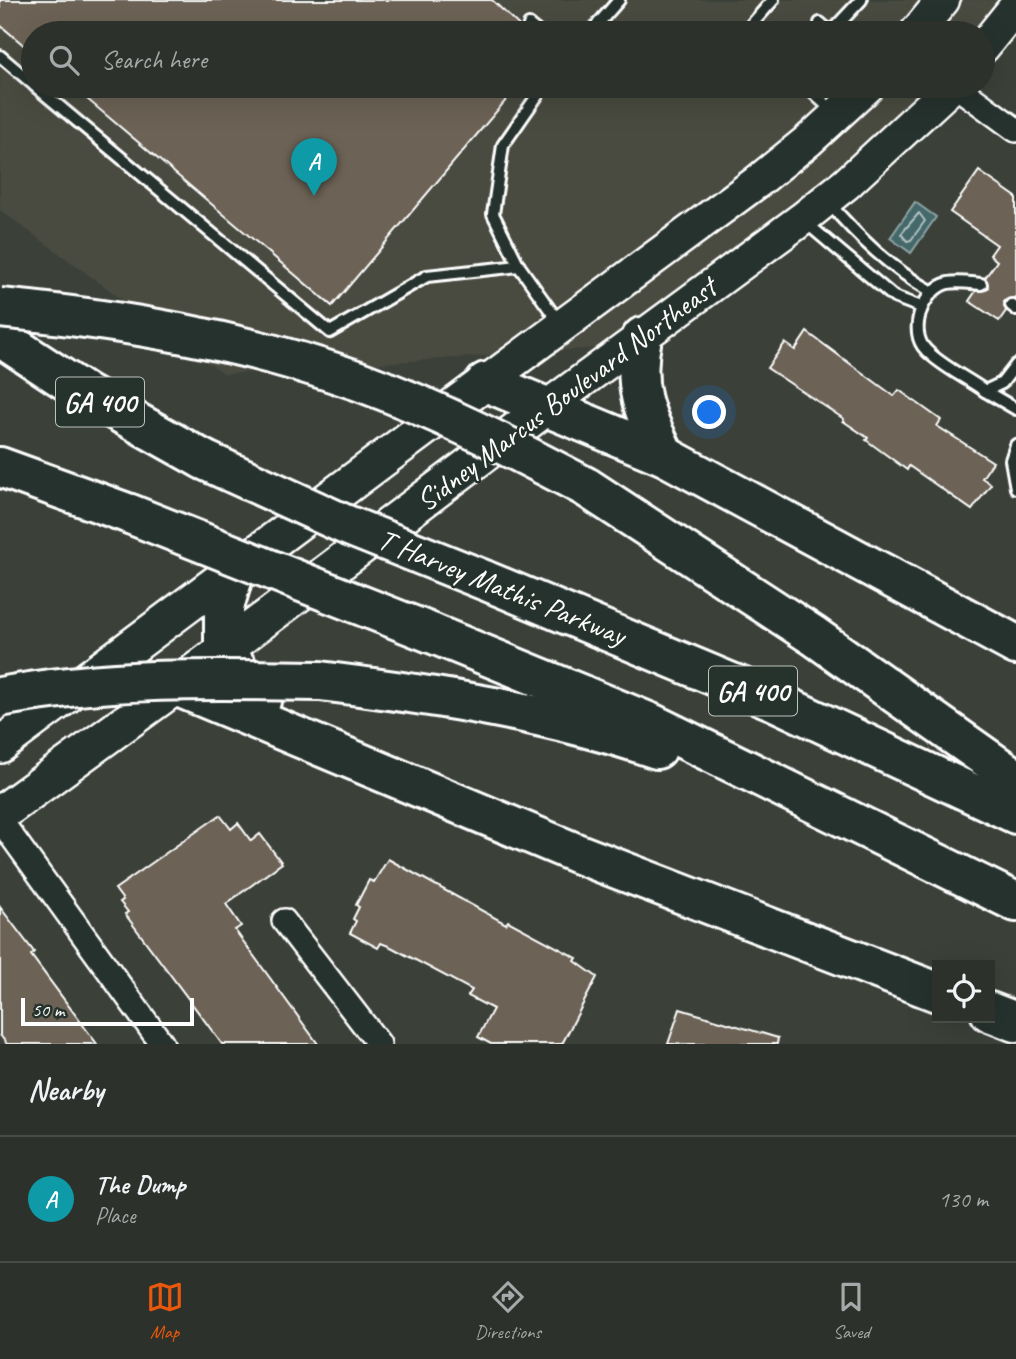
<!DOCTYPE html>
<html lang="en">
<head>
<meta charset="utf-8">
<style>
  body { margin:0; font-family:Caveat,sans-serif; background:#383d37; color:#f1f3f6 }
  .controls { position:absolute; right:21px; bottom:21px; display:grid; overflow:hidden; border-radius:0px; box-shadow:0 7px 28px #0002 }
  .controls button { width:63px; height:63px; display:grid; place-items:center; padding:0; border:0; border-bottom:2px solid #484c47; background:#2c312b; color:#f1f3f6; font:35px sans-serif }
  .scale { position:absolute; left:21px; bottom:18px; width:173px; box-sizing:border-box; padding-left:7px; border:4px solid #fff; border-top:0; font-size:19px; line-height:24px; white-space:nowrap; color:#fff; -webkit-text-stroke:5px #26332d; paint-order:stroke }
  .you { position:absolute; left:710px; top:413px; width:24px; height:24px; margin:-18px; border:5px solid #fff; border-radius:50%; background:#1a73e8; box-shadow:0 0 0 10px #1a73e833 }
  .badge { display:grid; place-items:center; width:46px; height:46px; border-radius:50%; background:#ea580c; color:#fff; font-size:23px; font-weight:700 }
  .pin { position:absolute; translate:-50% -58px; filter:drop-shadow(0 2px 4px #0008) }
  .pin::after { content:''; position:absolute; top:37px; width:24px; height:21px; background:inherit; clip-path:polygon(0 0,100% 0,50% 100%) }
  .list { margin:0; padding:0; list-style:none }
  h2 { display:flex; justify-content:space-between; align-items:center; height:91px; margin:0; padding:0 28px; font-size:30px }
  h2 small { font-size:23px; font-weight:400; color:#a6a9a9 }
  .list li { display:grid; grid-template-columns:46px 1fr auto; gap:21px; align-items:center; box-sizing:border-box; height:126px; padding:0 28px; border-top:2px solid #484c47 }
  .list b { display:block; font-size:26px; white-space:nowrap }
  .list p { margin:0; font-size:23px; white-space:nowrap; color:#a6a9a9 }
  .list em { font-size:23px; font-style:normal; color:#a6a9a9 }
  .icon { flex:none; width:38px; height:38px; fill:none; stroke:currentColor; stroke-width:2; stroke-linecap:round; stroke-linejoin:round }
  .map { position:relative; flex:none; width:1016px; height:1044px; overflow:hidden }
  .search { position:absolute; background:#2c312b; box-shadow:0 7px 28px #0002; left:21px; right:21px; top:21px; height:77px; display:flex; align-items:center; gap:18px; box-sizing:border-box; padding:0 24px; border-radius:38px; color:#a6a9a9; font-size:26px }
  .sheet { height:217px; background:#2c312b }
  nav { display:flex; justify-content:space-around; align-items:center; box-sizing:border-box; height:98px; border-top:2px solid #484c47; background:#2c312b; font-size:19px; color:#a6a9a9 }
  nav a { display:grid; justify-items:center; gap:4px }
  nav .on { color:#ea580c }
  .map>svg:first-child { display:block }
  .built { fill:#4a4b41 }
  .water { fill:#44686a; stroke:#8fa4a6; stroke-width:2 }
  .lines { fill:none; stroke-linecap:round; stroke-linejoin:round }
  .shore { stroke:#b4c3c3; stroke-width:2 }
  .building { fill:#6c6255; stroke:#fff; stroke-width:2 }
  .service-casing { stroke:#fff; stroke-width:16 }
  .minor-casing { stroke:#fff; stroke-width:28 }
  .secondary-casing { stroke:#fff; stroke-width:37 }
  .primary-casing { stroke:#fff; stroke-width:40 }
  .motorway-casing { stroke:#fff; stroke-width:44 }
  .service { stroke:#26332d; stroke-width:10 }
  .minor { stroke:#26332d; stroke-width:23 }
  .secondary { stroke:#26332d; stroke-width:32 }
  .primary { stroke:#26332d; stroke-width:35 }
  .motorway { stroke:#26332d; stroke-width:38 }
  .motorway-bridge-casing { stroke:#fff; stroke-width:44; stroke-linecap:butt }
  .motorway-bridge { stroke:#26332d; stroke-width:38 }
  .labels { text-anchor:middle; stroke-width:5; stroke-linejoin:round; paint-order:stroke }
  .shield { fill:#26332d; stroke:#bec2c0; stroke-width:2 }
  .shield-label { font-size:28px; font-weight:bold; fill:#fff }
  .street-label { font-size:30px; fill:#fff; stroke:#26332d }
</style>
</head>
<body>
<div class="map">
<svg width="1016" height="1044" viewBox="0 0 1016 1044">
  <rect width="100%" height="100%" fill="#3b4139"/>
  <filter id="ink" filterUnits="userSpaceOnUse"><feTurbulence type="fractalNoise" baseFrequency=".0143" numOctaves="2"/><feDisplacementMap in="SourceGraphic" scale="14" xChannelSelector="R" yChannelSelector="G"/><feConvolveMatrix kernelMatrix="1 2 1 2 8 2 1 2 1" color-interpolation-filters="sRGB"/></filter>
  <g filter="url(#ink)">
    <!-- built -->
    <polygon class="built" points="0,0 1004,0 975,33 33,33 33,86 929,86 762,249 642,345 224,374 0,210"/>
    <!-- water -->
    <polygon class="water" points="915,202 936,217 911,253 890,238"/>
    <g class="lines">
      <!-- shore -->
      <polygon class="shore" points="919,213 925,221 911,240 907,241 901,234"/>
    </g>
    <!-- building -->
    <g class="building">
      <polygon points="0,0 492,0 527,33 33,33 33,53 0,25"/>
      <polygon points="94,86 518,86 332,306 80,93"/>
      <polygon points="979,171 1016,197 1016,297 1004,301 1006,311 999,321 969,301 976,291 988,288 985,278 997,261 990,255 997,245 950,212"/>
      <polygon points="807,332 894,396 899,390 941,420 937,426 993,462 982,478 991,484 972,510 909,466 907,470 866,440 868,438 843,421 844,419 767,368 785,343 795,350"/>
      <polygon points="220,815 231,829 238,823 251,841 260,834 282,863 226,904 241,926 235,930 318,1044 222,1044 125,914 128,912 120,902 123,900 115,889"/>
      <polygon points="388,859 506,924 508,921 577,958 575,961 597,977 562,1044 491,1044 478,1037 493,1009 468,996 472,990 391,947 381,943 378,948 350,933 356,921 353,919 359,907 356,905 369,880 374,882"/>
      <polygon points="0,907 34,952 31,955 97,1044 7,1044 0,1035"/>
      <polygon points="680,1009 778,1038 777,1044 668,1044"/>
    </g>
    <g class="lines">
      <defs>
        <g id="service">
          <polyline points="820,23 831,33"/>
          <polyline points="529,25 539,33"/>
          <polyline points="590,33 619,0"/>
          <polyline points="748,33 752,24 773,0"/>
          <polyline points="830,33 861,0"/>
          <polyline points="0,56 33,84"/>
          <polyline points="35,86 330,332 427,276 519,266"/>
          <polyline points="544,86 503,145 493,214 519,266 560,324"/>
          <polyline points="806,86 835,113"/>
          <path d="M828,202C859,238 890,268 931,291"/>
          <polyline points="804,221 894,297 921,307"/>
          <path d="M981,284C970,283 959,281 948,283C923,289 907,331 926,350C941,366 967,378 985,391L1002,383L1016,365"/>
          <polyline points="1011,305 1016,309"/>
          <polyline points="985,391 1016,409"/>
          <polyline points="1016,445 1011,460 1016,488"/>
        </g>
        <g id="minor">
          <polyline points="956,86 1016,130"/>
          <polyline points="0,820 162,1044"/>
          <polyline points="284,921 379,1044"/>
        </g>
        <g id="secondary">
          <polyline points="916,33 943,0"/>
          <polyline points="983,47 1016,6"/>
          <polyline points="486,382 757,182 809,140 868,86"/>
          <polyline points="548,406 802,219 846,184 952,86"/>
        </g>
        <g id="primary">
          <polyline points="0,745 486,382"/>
          <polyline points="0,814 176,686 548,406"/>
        </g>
        <g id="motorway">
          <polyline points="0,337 88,395 204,460"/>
          <path d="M642,337C632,386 643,412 665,456"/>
          <polyline points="486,382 665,456 1016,645"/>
          <polyline points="0,467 130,514"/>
          <polyline points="586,487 814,636 1016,779"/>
          <polyline points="235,570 224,607 224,650 261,701"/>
          <polyline points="484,580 777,702 1016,814"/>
          <polyline points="431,633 651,723 1016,902"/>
          <path d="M320,681C433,695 549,712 657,749"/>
          <polyline points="176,686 576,853 937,992"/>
          <polyline points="990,1012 1016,1022"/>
        </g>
      </defs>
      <!-- service casing -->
      <use href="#service" class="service-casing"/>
      <!-- minor casing -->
      <use href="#minor" class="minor-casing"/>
      <!-- secondary casing -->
      <use href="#secondary" class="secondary-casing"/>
      <!-- primary casing -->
      <use href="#primary" class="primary-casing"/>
      <!-- motorway casing -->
      <use href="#motorway" class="motorway-casing"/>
      <!-- service -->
      <use href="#service" class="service"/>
      <!-- minor -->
      <use href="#minor" class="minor"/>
      <!-- secondary -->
      <use href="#secondary" class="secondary"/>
      <!-- primary -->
      <use href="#primary" class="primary"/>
      <!-- motorway -->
      <use href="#motorway" class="motorway"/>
      <defs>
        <g id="motorway-bridge">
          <path d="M0,308C123,320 243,340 359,381C438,410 512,448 586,487"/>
          <polyline points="204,460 344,524 484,580"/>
          <polyline points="130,514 431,633"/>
          <path d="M0,697C106,677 213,679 320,681"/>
        </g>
      </defs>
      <!-- motorway-bridge casing -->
      <use href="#motorway-bridge" class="motorway-bridge-casing"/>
      <!-- motorway-bridge -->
      <use href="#motorway-bridge" class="motorway-bridge"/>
    </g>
  </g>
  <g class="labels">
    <!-- shield labels -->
    <g class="shield">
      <rect x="56" y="377.5" width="88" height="49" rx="5"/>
      <rect x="709" y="666.5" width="88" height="49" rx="5"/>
    </g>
    <g class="shield-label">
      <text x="100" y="412">GA 400</text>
      <text x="753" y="701">GA 400</text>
    </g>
    <!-- street labels -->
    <g class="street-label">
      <text transform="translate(566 394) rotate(-37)" y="10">Sidney Marcus Boulevard Northeast</text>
      <text transform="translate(502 587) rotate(22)" y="10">T Harvey Mathis Parkway</text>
    </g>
  </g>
</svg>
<div class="controls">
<button><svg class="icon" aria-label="locate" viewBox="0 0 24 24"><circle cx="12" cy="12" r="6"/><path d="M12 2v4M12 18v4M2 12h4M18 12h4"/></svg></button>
</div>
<div class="scale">50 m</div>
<div class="you"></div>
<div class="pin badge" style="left:314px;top:196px;background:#0f9aa8">A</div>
<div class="search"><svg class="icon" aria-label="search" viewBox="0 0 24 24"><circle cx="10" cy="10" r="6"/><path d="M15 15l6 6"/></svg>Search here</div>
</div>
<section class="sheet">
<h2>Nearby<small></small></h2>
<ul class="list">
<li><span class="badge" style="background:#0f9aa8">A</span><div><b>The Dump</b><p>Place</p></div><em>130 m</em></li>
</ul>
</section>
<nav>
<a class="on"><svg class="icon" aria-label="map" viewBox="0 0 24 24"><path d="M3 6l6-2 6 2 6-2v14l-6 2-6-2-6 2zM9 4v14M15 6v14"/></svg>Map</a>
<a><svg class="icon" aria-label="directions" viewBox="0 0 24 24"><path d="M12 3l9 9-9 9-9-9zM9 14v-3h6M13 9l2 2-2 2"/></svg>Directions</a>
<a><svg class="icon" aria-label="saved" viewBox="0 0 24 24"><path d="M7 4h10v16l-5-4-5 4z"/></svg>Saved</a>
</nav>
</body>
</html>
